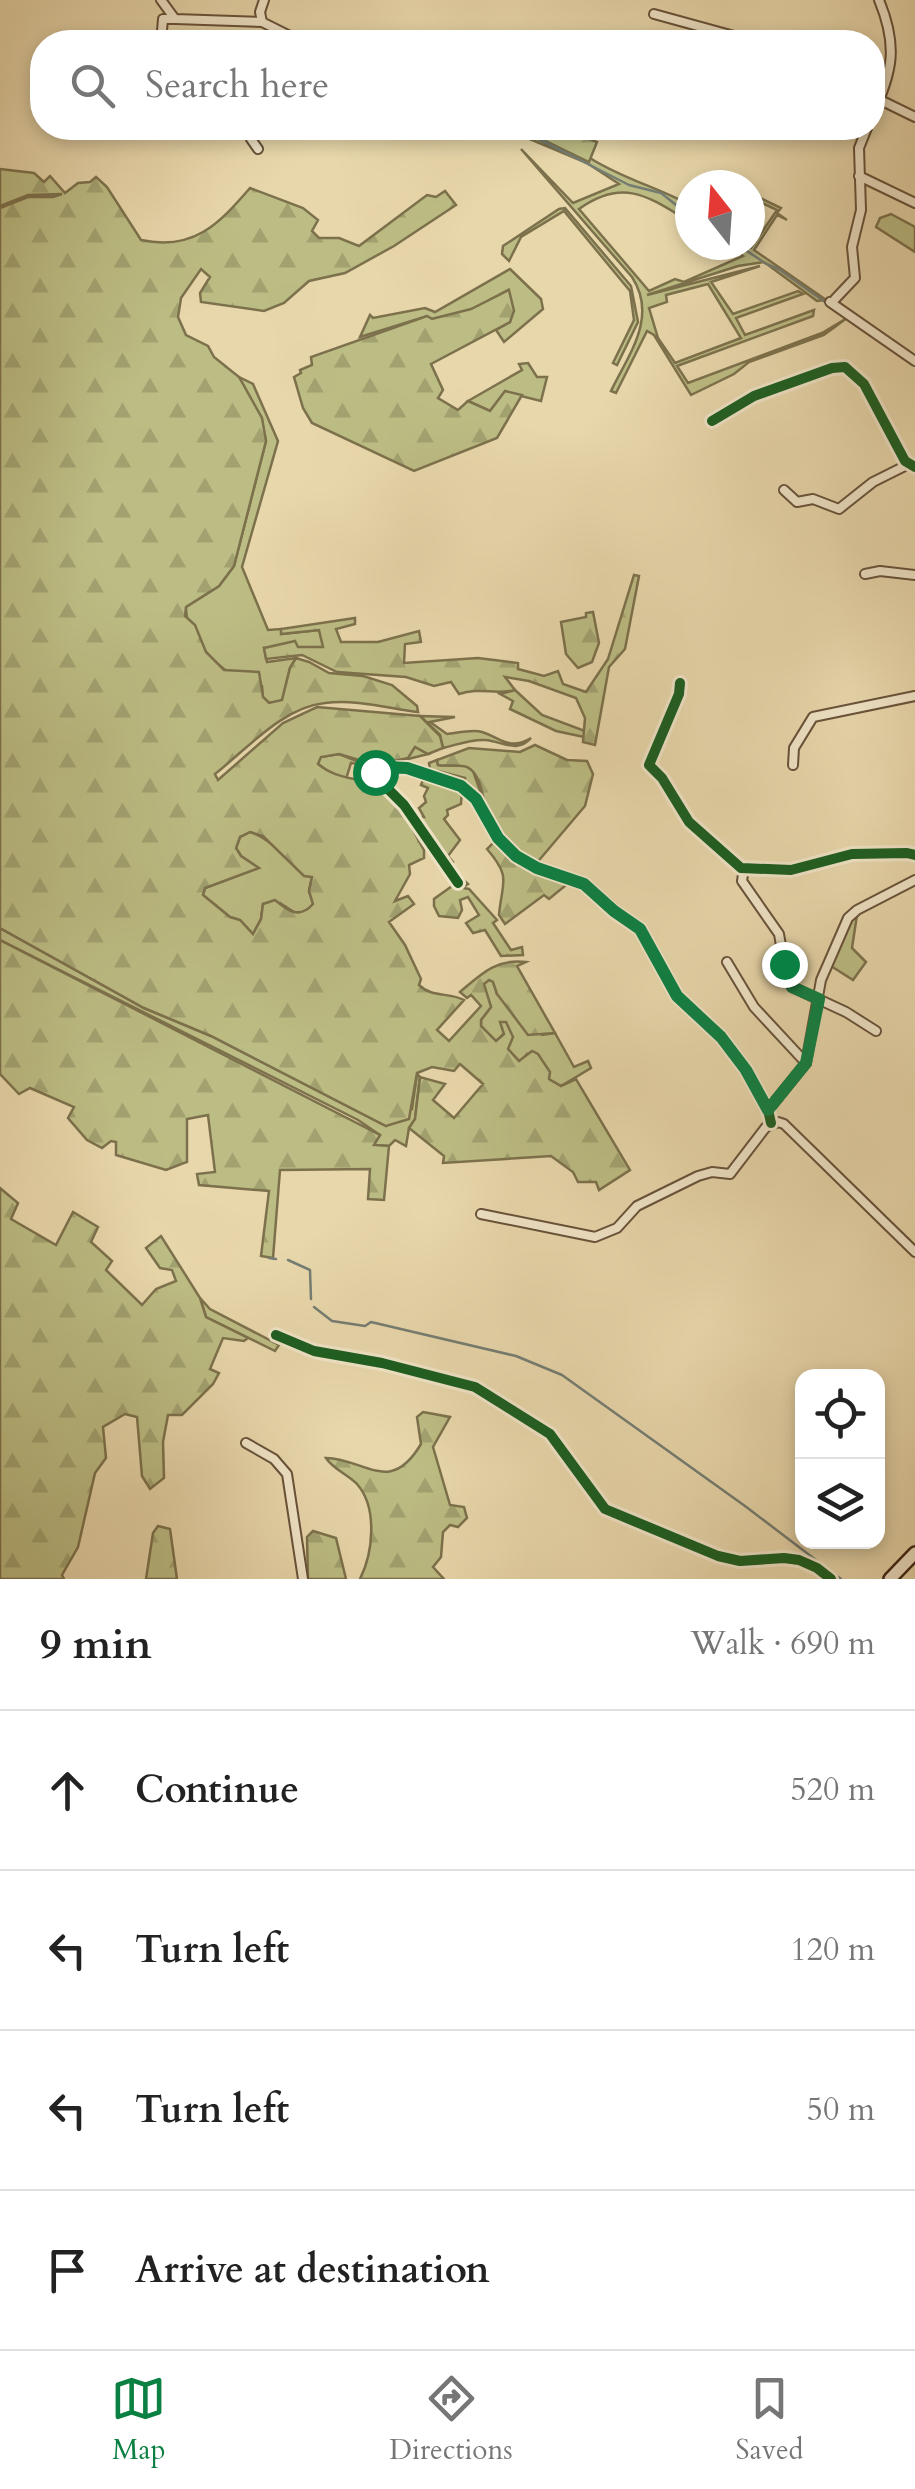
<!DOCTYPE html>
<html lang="en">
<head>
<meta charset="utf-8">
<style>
  body { margin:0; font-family:Cardo,serif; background:#f6f6f6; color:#222 }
  .controls { position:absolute; right:30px; bottom:30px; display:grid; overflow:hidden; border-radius:20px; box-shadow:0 5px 15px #0003 }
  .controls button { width:90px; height:90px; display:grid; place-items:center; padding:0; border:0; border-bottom:2px solid #e0e0e0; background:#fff; color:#222; font:50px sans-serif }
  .compass { position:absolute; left:675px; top:170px; width:90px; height:90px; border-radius:50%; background:#fff; box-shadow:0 5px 15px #0003; rotate:343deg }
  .stop { position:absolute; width:30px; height:30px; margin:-22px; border:8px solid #0b8043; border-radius:50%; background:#fff }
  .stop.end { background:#0b8043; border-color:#fff; box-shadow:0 2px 10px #0008 }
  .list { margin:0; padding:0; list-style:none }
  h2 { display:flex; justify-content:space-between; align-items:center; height:130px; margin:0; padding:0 40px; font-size:42px }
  h2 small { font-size:32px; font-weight:400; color:#767676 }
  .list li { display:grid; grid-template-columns:65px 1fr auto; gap:30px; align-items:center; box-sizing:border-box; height:160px; padding:0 40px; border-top:2px solid #e0e0e0 }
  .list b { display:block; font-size:38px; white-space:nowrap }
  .list em { font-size:32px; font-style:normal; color:#767676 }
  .icon { flex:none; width:55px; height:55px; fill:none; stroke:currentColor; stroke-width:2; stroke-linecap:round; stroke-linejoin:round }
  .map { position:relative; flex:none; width:915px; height:1579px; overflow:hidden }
  .search { position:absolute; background:#fff; box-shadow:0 5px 15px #0003; left:30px; right:30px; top:30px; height:110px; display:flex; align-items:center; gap:25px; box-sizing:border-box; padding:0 35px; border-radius:40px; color:#767676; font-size:38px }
  .sheet { height:770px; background:#fff }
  nav { display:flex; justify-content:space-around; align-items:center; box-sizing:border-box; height:140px; border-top:2px solid #e0e0e0; background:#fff; font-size:28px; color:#767676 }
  nav a { display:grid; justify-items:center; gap:5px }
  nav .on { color:#0b8043 }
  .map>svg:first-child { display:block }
  .green { fill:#bcbd84; stroke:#7c714c; stroke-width:2.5; fill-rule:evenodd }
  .forest { fill:url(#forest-firs); stroke:#7c714c; stroke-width:2.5; fill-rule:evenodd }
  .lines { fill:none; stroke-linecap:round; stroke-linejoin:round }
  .stream { stroke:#757d73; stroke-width:2.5 }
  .street-casing { stroke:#68523a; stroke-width:12 }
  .secondary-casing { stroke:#3d2515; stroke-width:16 }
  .street { stroke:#f0e5c8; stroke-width:8 }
  .secondary { stroke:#f0e5c8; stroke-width:11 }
  .cycleway-casing { stroke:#f0e5c8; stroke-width:16 }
  .cycleway { stroke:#1b5e20; stroke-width:10 }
  .route { stroke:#0b8043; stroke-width:12 }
</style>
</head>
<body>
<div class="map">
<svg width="915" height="1579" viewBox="0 0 915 1579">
  <defs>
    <pattern id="forest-firs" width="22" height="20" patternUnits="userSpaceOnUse" patternTransform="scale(2.5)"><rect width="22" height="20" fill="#bcbd84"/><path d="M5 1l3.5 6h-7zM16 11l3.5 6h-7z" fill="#a2a271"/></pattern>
  </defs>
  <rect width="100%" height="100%" fill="#e8d7ab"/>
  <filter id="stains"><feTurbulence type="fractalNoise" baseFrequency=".002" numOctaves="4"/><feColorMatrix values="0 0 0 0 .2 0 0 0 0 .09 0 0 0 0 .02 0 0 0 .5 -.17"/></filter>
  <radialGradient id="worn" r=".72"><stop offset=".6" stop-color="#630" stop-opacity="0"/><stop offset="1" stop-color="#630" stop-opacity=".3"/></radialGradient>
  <!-- green -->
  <g class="green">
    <path d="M529,135L588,163L590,158C621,178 654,186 686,203L690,195L685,209L690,212V222C649,197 624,177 579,209L649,291L675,279L684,282L743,256L729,245L751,248L777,210L750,197V193L781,208L777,213L787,220L777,215L754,250L826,300L817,301L764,262L738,266L647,295L760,266L711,282L733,314L798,291L803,294L736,318L745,335L814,310L813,316L677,366L688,383L822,333L847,318L824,335L749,362L734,374L691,395L654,335L647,331L616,393L611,391C629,354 658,317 632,277L521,149L573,203L619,184L587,163L527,138ZM708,284L741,338L675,363L658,338L649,308L667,302L666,295Z"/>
    <polygon points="565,208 631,286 638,322 617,365 613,363 634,320 630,291 564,211 521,237 509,261 502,254 503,246 559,209"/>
    <polygon points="891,214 915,227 915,252 876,227 880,218"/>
    <polygon points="510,269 541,299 543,309 504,342 496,330 510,322 508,290 471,310 432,319 427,316 360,337 370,315 373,318 425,308 435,312"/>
    <polygon points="528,363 537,377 547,377 541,401 505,392 490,411 468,401 522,370 519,364"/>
    <path d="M239,377L253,384L278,441L242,567L268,630L281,629L282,634L319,630L324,647L264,648L267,662L296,658L290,668L282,701L269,703L263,697L262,686C250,681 234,677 224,669C207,657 185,628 186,607L219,586L234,566L266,441L261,418Z"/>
    <polygon points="515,690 542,715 585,731 584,737 556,731 510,709 513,701 500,694"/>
    <path d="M420,716L455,717L430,722L447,734C457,733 473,729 482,732C501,738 510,751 531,738C517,754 502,741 485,740C471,739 456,745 443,748L440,735Z"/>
    <polygon points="415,747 428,754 376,767 351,763 346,779 329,773 318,764 320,757 339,754 364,764"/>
    <polygon points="437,760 438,765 466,766 473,771 487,810 465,786 465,778 438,771 436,776 424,772 430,769 429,763"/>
    <polygon points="428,779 462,789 461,804 447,810 448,815 444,819 460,840 448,856 453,862 450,867 468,884 465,886 451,872 418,817 424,817 419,808 426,802 424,796 428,788 421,785 423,780"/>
    <path d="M250,832C276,840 288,866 312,877L309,891L313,904L307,911L297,914L280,903L263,904L261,919L253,934L240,920L230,917L203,895L205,888L258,868L241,856L236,848L240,837Z"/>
    <polygon points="857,915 852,948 866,962 853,980 831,966 849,920"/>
    <polygon points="0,928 144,1008 211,1036 386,1126 412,1109 417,1074 420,1077 415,1119 409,1128 406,1146 395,1140 389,1146 373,1145 380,1135 358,1120 0,940"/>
    <polygon points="489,980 493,981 497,994 542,1035 555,1033 574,1067 588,1061 591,1068 561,1086 548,1079 527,1054 520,1062 508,1049 504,1033 496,1042 481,1026 481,1020 491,1007 483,984"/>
    <polygon points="200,1298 210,1309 279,1345 275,1351 206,1317"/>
  </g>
  <!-- forest -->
  <g class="forest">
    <polygon points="519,128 562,128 597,142 589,162"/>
    <path d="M0,169L34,173L44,182L50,176L65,193L78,183L90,182L96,177L107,187L141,240C193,251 218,225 250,188L303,208L318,220L312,231L319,238H339L359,246L427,195L436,197L445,191L456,205L394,246L345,273L309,281L284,303L264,311L201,302L200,293L210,277L201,269L181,298L178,317L186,335L208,346L214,357L239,377L262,418L266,441L234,566L219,586L186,607L185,616L195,625L206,652L224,670L259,672L263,697L269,703L282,700L290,668L296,658L309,662L329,673L363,676L392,685L417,706L418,712C387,708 356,699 325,703C283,707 247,749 215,774L218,780L283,723L317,707L420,716L440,736L443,748L428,754L415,747L408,758L376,765L339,754L321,757L318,764C335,778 351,777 369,783C396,791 411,827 424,850V858L409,865L410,874L395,901L408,896L414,904L389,922L405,945L421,979L419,985C432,998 449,992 464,1000L437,1030L449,1041L481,1006L471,995L467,998L460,992C481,974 497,958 526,962L517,966L555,1033L528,1035L497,994L493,982L489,980L484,984L491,1007L481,1020V1026L496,1041L504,1034L500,1022H506L513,1037L508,1049L519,1061L532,1051L538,1054L550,1072L549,1079L561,1086L576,1079L630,1170L599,1190L596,1182H578L573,1172L551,1156L443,1163L444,1156L409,1128L415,1119L420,1077L445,1084L433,1100L454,1118L483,1084L460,1064L454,1071L432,1067L417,1073L409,1119L386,1126L211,1036L144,1008L0,928V208L28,197H53L62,194L28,195L0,206ZM250,832L263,836L304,876L312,877L309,891L313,904C299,920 287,910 275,900L263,904L261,919L253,934L240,920L230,917L203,895L205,888L259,868L241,856L236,848L240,837Z"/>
    <polygon points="509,290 514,311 510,322 431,364 443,390 438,398 458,410 468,401 490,411 505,391 522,395 497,438 414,471 312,423 303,408 294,377 301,373 300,370 312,365 311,357 427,316 432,319 471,309"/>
    <path d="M634,575L639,576L625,649L609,667L595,745L583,742L585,718L576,698L529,681L505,677L515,690C495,695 480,687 459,694L451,682L434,686L406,677L337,672L302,655L266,659L264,648L295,641L298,647H323L319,630L281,634V629L355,618V624L336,629L341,642H378L419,631L421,642L405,644L404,663L478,658L518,663V669L544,676L558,671L563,684L586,692L608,659Z"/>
    <polygon points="593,612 599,643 592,662 578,668 566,654 561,622 586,617 586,613"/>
    <path d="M535,745L567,760L587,761L593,774L585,806L535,865C511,851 492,832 485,805C482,793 480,775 469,768C462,763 447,767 438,765L437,760L469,748L520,752Z"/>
    <path d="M496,840L566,885L549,899L544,895L505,924L499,915C502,881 512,878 487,849Z"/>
    <polygon points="452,886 469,889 497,920 493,923 511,950 522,947 523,955 501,956 485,930 473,933 466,923 479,915 468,897 460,900 462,910 458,918 439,916 434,906 434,899"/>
    <polygon points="0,940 380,1135 374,1145 389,1146 384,1200 368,1199 370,1169 280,1170 273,1258 261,1256 269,1191 199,1185 197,1174 215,1172 208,1115 187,1119 187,1162 166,1170 116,1155 116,1142 111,1141 102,1148 87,1140 68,1118 74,1107 30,1088 19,1094 0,1074"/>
    <polygon points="0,1188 18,1203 11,1219 56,1245 73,1212 98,1227 91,1242 112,1261 106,1270 142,1305 156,1289 176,1281 172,1270 160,1268 146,1248 161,1236 200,1298 206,1317 248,1338 244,1341 223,1338 210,1369 219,1373 213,1384 182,1415 168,1415 163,1442 164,1478 150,1489 142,1476 137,1417 125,1414 103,1427 106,1458 95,1473 78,1547 62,1575 64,1579 0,1579"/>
    <path d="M423,1412L450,1417L433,1447L450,1505L464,1507L467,1518L458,1527L450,1525L443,1532L441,1557L433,1567L444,1579H360C373,1553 378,1508 357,1484C347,1474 333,1469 326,1458C366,1459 390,1496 421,1444L417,1417Z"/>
    <polygon points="158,1526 170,1529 177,1579 146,1579 153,1533"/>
    <polygon points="313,1531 336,1538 346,1579 308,1579 307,1537"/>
  </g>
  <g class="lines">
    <!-- stream -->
    <g class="stream">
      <polyline points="529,134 629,185 661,193 690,216"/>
      <polyline points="738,245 765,263 780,270 825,302"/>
      <polyline points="269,1258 276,1259"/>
      <polyline points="288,1260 310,1270 311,1299"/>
      <polyline points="314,1307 332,1321 365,1326 371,1322 516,1356 562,1375 745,1506 841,1579"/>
    </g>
    <defs>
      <g id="street">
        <polyline points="161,0 175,19 262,22"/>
        <polyline points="264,0 260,12 262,22 302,42"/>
        <polyline points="654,14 756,42"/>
        <polyline points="161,42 163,19 175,19"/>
        <polyline points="872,96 915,117"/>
        <path d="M872,116C893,72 898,46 879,0"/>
        <polyline points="257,128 251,139 258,149"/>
        <polyline points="859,176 915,203"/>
        <polyline points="835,299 855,278 852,247 861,210 859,148 867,128"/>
        <polyline points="830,302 915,361"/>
        <polyline points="712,421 754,396 832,368 845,367 864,384 905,461 915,467"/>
        <polyline points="784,490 797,502 813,499 839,509 873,482 909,464"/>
        <polyline points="865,574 880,571 915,575"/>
        <polyline points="680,683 679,694 649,765 662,778 689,822 741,868 791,870 852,854 907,853 915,855"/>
        <polyline points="793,765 794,748 813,717 915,696"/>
        <polyline points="744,868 742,881 779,934 786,974 792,987 846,1012 876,1031"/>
        <polyline points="458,883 404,805 375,776 377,769 407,768 461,786 476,799 498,838 516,856 537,868 584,884 613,911 640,929 677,996 721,1037 746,1070 768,1110 771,1123"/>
        <polyline points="727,962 754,1007 806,1063"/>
        <polyline points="768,1110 806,1063 821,980 848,918 857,910 915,880"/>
        <polyline points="481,1214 595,1237 617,1228 637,1206 698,1176 712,1172 730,1174 766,1127 778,1122 784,1124 915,1252"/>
        <polyline points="276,1335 314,1351 382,1363 475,1387 550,1434 605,1509 718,1556 740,1561 784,1558 799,1560 817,1568 831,1579"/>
        <polyline points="246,1443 274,1459 287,1474 303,1579"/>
      </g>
      <polyline id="secondary" points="890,1579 915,1553"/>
    </defs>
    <!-- street casing -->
    <use href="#street" class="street-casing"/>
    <!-- secondary casing -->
    <use href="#secondary" class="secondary-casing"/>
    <!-- street -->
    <use href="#street" class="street"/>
    <!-- secondary -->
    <use href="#secondary" class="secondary"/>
    <defs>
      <g id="cycleway">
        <polyline points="712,421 754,396 832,368 845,367 864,384 905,461 915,467"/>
        <polyline points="680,683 679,694 649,765 662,778 689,822 741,868 791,870 852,854 907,853 915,855"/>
        <polyline points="458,883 404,805 375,776 377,769 407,768 461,786 476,799 498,838 516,856 537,868 584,884 613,911 640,929 677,996 721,1037 746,1070 768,1110 771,1123"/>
        <polyline points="276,1335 314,1351 382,1363 475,1387 550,1434 605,1509 718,1556 740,1561 784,1558 799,1560 817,1568 831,1579"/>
      </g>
    </defs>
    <!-- cycleway casing -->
    <use href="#cycleway" class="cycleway-casing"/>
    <!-- cycleway -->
    <use href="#cycleway" class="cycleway"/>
  </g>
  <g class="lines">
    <!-- route -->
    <polyline class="route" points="375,772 387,767 407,768 461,786 476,799 498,838 516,856 537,868 584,884 614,911 640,929 677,996 721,1037 746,1070 768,1110 806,1063 819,999 792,987 784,964"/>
  </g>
  <rect width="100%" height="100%" filter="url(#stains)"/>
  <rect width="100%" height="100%" fill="url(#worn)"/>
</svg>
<div class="controls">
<button><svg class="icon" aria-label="locate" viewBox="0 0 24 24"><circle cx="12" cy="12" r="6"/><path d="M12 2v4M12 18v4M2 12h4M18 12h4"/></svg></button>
<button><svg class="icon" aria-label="layers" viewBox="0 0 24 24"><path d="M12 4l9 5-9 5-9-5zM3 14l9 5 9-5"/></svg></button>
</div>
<svg class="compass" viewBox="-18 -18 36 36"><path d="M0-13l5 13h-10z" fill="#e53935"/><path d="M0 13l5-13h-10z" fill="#767676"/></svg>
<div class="stop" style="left:375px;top:772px"></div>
<div class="stop end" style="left:784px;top:964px"></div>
<div class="search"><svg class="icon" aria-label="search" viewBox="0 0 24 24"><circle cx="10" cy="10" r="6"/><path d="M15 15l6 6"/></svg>Search here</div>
</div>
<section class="sheet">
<h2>9 min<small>Walk · 690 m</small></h2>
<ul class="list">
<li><svg class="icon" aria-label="ahead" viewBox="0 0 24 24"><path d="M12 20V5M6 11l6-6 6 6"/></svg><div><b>Continue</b></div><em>520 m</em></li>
<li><svg class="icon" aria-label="left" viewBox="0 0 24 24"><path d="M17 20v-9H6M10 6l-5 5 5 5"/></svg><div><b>Turn left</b></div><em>120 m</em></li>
<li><svg class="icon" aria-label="left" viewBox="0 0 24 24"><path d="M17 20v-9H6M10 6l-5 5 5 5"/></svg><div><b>Turn left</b></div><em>50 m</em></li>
<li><svg class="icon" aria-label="arrive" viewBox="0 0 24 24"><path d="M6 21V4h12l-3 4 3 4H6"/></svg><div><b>Arrive at destination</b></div></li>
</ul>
</section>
<nav>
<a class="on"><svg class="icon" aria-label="map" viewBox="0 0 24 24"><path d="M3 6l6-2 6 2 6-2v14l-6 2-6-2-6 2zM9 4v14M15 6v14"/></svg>Map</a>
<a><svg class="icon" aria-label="directions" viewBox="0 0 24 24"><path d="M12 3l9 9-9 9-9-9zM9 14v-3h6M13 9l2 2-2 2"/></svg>Directions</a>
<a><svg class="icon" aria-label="saved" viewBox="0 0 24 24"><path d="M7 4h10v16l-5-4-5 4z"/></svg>Saved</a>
</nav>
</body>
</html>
